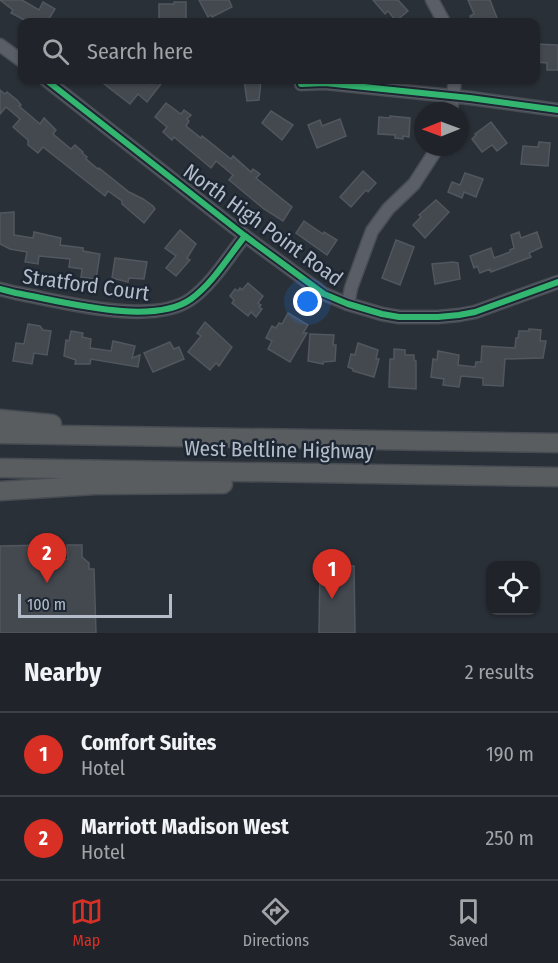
<!DOCTYPE html>
<html lang="en">
<head>
<meta charset="utf-8">
<style>
  body { margin:0; font-family:"Fira Sans Condensed",sans-serif; background:#2d3036; color:#f1f3f6 }
  .controls { position:absolute; right:18px; bottom:18px; display:grid; overflow:hidden; border-radius:12px; box-shadow:0 2px 4px #0004 }
  .controls button { width:54px; height:54px; display:grid; place-items:center; padding:0; border:0; border-bottom:2px solid #3d4147; background:#20242a; color:#f1f3f6; font:30px sans-serif }
  .compass { position:absolute; left:414px; top:102px; width:54px; height:54px; border-radius:50%; background:#20242a; box-shadow:0 2px 4px #0004; rotate:269deg }
  .scale { position:absolute; left:18px; bottom:15px; width:154px; box-sizing:border-box; padding-left:6px; border:3px solid #b4bcc9; border-top:0; font-size:16px; line-height:21px; white-space:nowrap; color:#b4bcc9; -webkit-text-stroke:4px #1d2633; paint-order:stroke }
  .you { position:absolute; left:308px; top:302px; width:21px; height:21px; margin:-15px; border:4px solid #fff; border-radius:50%; background:#1a73e8; box-shadow:0 0 0 9px #1a73e833 }
  .badge { display:grid; place-items:center; width:39px; height:39px; border-radius:50%; background:#d93025; color:#fff; font-size:20px; font-weight:700 }
  .pin { position:absolute; translate:-50% -50px; filter:drop-shadow(0 2px 3px #0008) }
  .pin::after { content:''; position:absolute; top:32px; width:21px; height:18px; background:inherit; clip-path:polygon(0 0,100% 0,50% 100%) }
  .list { margin:0; padding:0; list-style:none }
  h2 { display:flex; justify-content:space-between; align-items:center; height:78px; margin:0; padding:0 24px; font-size:26px }
  h2 small { font-size:20px; font-weight:400; color:#a2a4a8 }
  .list li { display:grid; grid-template-columns:39px 1fr auto; gap:18px; align-items:center; box-sizing:border-box; height:84px; padding:0 24px; border-top:2px solid #3d4147 }
  .list b { display:block; font-size:22px; white-space:nowrap }
  .list p { margin:0; font-size:20px; white-space:nowrap; color:#a2a4a8 }
  .list em { font-size:20px; font-style:normal; color:#a2a4a8 }
  .icon { flex:none; width:33px; height:33px; fill:none; stroke:currentColor; stroke-width:2; stroke-linecap:round; stroke-linejoin:round }
  .map { position:relative; flex:none; width:558px; height:633px; overflow:hidden }
  .search { position:absolute; background:#20242a; box-shadow:0 2px 4px #0004; left:18px; right:18px; top:18px; height:66px; display:flex; align-items:center; gap:15px; box-sizing:border-box; padding:0 21px; border-radius:12px; color:#a2a4a8; font-size:22px }
  .sheet { height:246px; background:#20242a }
  nav { display:flex; justify-content:space-around; align-items:center; box-sizing:border-box; height:84px; border-top:2px solid #3d4147; background:#20242a; font-size:16px; color:#a2a4a8 }
  nav a { display:grid; justify-items:center; gap:3px }
  nav .on { color:#d93025 }
  .map>svg:first-child { display:block }
  .building { fill:#444950; stroke:#52575f; stroke-width:1.5 }
  .lines { fill:none; stroke-linecap:round; stroke-linejoin:round }
  .minor-casing { stroke:#484c53; stroke-width:15 }
  .highway-casing { stroke:#474c53; stroke-width:21 }
  .minor { stroke:#5a5e66; stroke-width:12 }
  .highway { stroke:#5a5d60; stroke-width:18 }
  .cycleway-casing { stroke:#1d2633; stroke-width:10 }
  .cycleway { stroke:#33b770; stroke-width:6 }
  .labels { text-anchor:middle; stroke-width:5; stroke-linejoin:round; paint-order:stroke }
  .street-label { font-size:21px; fill:#b4bcc9; stroke:#1d2633 }
</style>
</head>
<body>
<div class="map">
<svg width="558" height="633" viewBox="0 0 558 633">
  <rect width="100%" height="100%" fill="#2a3038"/>
  <!-- building -->
  <g class="building">
    <polygon points="0,0 22,0 39,10 43,2 55,9 47,22 28,22 11,13 13,10"/>
    <polygon points="199,0 229,0 232,7 212,17 211,15 208,17"/>
    <polygon points="373,0 398,0 408,11 396,21 388,11 385,14"/>
    <polygon points="468,0 490,0 497,18 487,22 473,22 470,16 474,14"/>
    <polygon points="174,2 186,2 186,22 159,22 159,4 174,4"/>
    <polygon points="536,44 558,45 558,70 547,70 547,63 536,62"/>
    <polygon points="99,80 145,80 151,84 155,80 161,84 147,102 138,94 130,104"/>
    <polygon points="244,80 261,80 259,100 247,101"/>
    <polygon points="0,90 5,94 7,92 17,100 21,105 19,106 40,124 44,118 56,130 53,134 71,149 75,145 83,152 82,153 87,157 86,159 98,169 99,168 129,192 143,199 153,206 155,209 144,223 122,204 122,201 108,191 105,196 43,147 38,153 28,145 28,140 13,127 20,119 6,107 0,114"/>
    <polygon points="166,103 181,114 184,110 191,115 187,119 189,121 186,126 201,138 202,136 231,159 233,156 251,172 253,169 260,174 256,178 292,207 283,221 264,209 229,180 233,175 216,161 211,168 174,137 172,140 163,132 167,127 155,117"/>
    <polygon points="271,111 293,125 282,140 262,123"/>
    <polygon points="390,116 410,118 409,137 403,136 403,139 395,138 395,135 378,134 379,117 390,118"/>
    <polygon points="340,119 346,136 317,148 308,125 320,120 322,126"/>
    <polygon points="491,122 507,143 497,151 492,145 482,152 472,139 476,135 475,134"/>
    <polygon points="539,142 550,143 548,166 521,164 523,146 538,147"/>
    <polygon points="363,171 376,183 368,192 366,190 351,207 340,197"/>
    <polygon points="465,173 483,179 476,197 464,192 462,198 448,192 452,182 460,185"/>
    <polygon points="436,200 449,212 425,238 413,225 421,217 419,215"/>
    <polygon points="14,212 14,235 33,238 34,232 61,238 60,245 83,248 83,251 100,254 96,279 81,277 82,269 69,267 70,259 39,256 38,264 25,262 27,252 10,249 0,244 0,213"/>
    <polygon points="304,221 323,234 324,232 337,240 327,255 296,233"/>
    <polygon points="180,230 196,244 187,258 190,260 176,276 166,268 176,256 165,248"/>
    <polygon points="519,232 521,238 537,232 542,247 529,253 531,257 491,272 490,269 480,273 477,266 474,268 470,256 491,248 494,258 510,252 510,250 514,248 511,235"/>
    <polygon points="396,240 414,247 400,285 382,278"/>
    <polygon points="115,258 147,262 144,279 129,278 128,282 112,278"/>
    <polygon points="453,262 458,263 460,279 435,284 432,264"/>
    <polygon points="248,283 263,296 258,303 261,305 259,307 262,309 256,317 251,312 248,316 232,303 234,300 230,296 235,289 238,291 240,288 242,290"/>
    <polygon points="288,313 308,325 303,333 307,333 290,362 268,349 272,341 266,338 272,326 276,328 279,323 282,324"/>
    <polygon points="205,322 232,347 219,366 216,363 210,370 188,352 201,336 197,333"/>
    <polygon points="28,324 40,326 43,330 51,331 47,355 34,353 32,364 13,361 16,343 24,344"/>
    <polygon points="529,329 541,330 540,341 546,341 543,358 505,359 503,386 483,385 483,378 461,376 459,387 443,385 444,379 431,377 433,359 437,360 438,351 459,355 458,365 475,367 476,362 481,362 482,346 515,348 516,338 518,338 519,331 529,331"/>
    <polygon points="71,331 83,333 82,337 91,339 90,348 111,351 113,341 135,346 132,358 140,355 138,367 91,359 90,364 75,364 76,360 64,356 66,340 69,341"/>
    <polygon points="310,334 334,335 333,345 336,345 335,361 323,362 323,364 308,361"/>
    <polygon points="170,342 174,349 179,347 184,359 153,372 144,353"/>
    <polygon points="358,343 378,350 376,359 379,359 374,377 353,371 353,369 348,367 351,354 355,355"/>
    <polygon points="394,349 405,350 405,355 414,355 414,360 416,361 416,389 389,387 390,359 394,359"/>
    <polygon points="47,545 48,560 68,559 67,545 82,545 82,557 89,563 89,569 94,569 96,633 0,633 0,546"/>
    <polygon points="320,566 354,566 355,633 319,633"/>
  </g>
  <g class="lines">
    <defs>
      <g id="minor">
        <polyline points="432,0 444,22"/>
        <polyline points="0,45 22,61"/>
        <polyline points="46,80 245,236 324,294 348,304 382,314 399,317 438,317 459,315 475,312 558,282"/>
        <polyline points="301,84 325,83 470,98 558,110"/>
        <polyline points="451,111 455,80"/>
        <path d="M0,289L16,293C61,301 152,327 191,299C213,283 228,257 245,236"/>
        <polyline points="348,304 351,288 372,231 388,209 414,184 438,147"/>
      </g>
      <g id="highway">
        <polyline points="0,419 52,424"/>
        <polyline points="0,434 558,443"/>
        <polyline points="0,468 558,477"/>
        <polyline points="0,491 95,485 223,484"/>
      </g>
    </defs>
    <!-- minor casing -->
    <use href="#minor" class="minor-casing"/>
    <!-- highway casing -->
    <use href="#highway" class="highway-casing"/>
    <!-- minor -->
    <use href="#minor" class="minor"/>
    <!-- highway -->
    <use href="#highway" class="highway"/>
    <defs>
      <g id="cycleway">
        <polyline points="46,80 245,236 324,294 348,304 382,314 399,317 438,317 459,315 475,312 558,282"/>
        <polyline points="301,84 325,83 470,98 558,110"/>
        <path d="M0,289L16,293C61,301 152,327 191,299C213,283 228,257 245,236"/>
      </g>
    </defs>
    <!-- cycleway casing -->
    <use href="#cycleway" class="cycleway-casing"/>
    <!-- cycleway -->
    <use href="#cycleway" class="cycleway"/>
  </g>
  <g class="labels">
    <!-- street labels -->
    <g class="street-label">
      <text transform="translate(263 225) rotate(36)" y="7">North High Point Road</text>
      <text transform="translate(86 285) rotate(8)" y="7">Stratford Court</text>
      <text transform="translate(279 450) rotate(1)" y="7">West Beltline Highway</text>
    </g>
  </g>
</svg>
<div class="controls">
<button><svg class="icon" aria-label="locate" viewBox="0 0 24 24"><circle cx="12" cy="12" r="6"/><path d="M12 2v4M12 18v4M2 12h4M18 12h4"/></svg></button>
</div>
<svg class="compass" viewBox="-18 -18 36 36"><path d="M0-13l5 13h-10z" fill="#e53935"/><path d="M0 13l5-13h-10z" fill="#a2a4a8"/></svg>
<div class="scale">100 m</div>
<div class="you"></div>
<div class="pin badge" style="left:332px;top:599px">1</div>
<div class="pin badge" style="left:47px;top:583px">2</div>
<div class="search"><svg class="icon" aria-label="search" viewBox="0 0 24 24"><circle cx="10" cy="10" r="6"/><path d="M15 15l6 6"/></svg>Search here</div>
</div>
<section class="sheet">
<h2>Nearby<small>2 results</small></h2>
<ul class="list">
<li><span class="badge">1</span><div><b>Comfort Suites</b><p>Hotel</p></div><em>190 m</em></li>
<li><span class="badge">2</span><div><b>Marriott Madison West</b><p>Hotel</p></div><em>250 m</em></li>
</ul>
</section>
<nav>
<a class="on"><svg class="icon" aria-label="map" viewBox="0 0 24 24"><path d="M3 6l6-2 6 2 6-2v14l-6 2-6-2-6 2zM9 4v14M15 6v14"/></svg>Map</a>
<a><svg class="icon" aria-label="directions" viewBox="0 0 24 24"><path d="M12 3l9 9-9 9-9-9zM9 14v-3h6M13 9l2 2-2 2"/></svg>Directions</a>
<a><svg class="icon" aria-label="saved" viewBox="0 0 24 24"><path d="M7 4h10v16l-5-4-5 4z"/></svg>Saved</a>
</nav>
</body>
</html>
